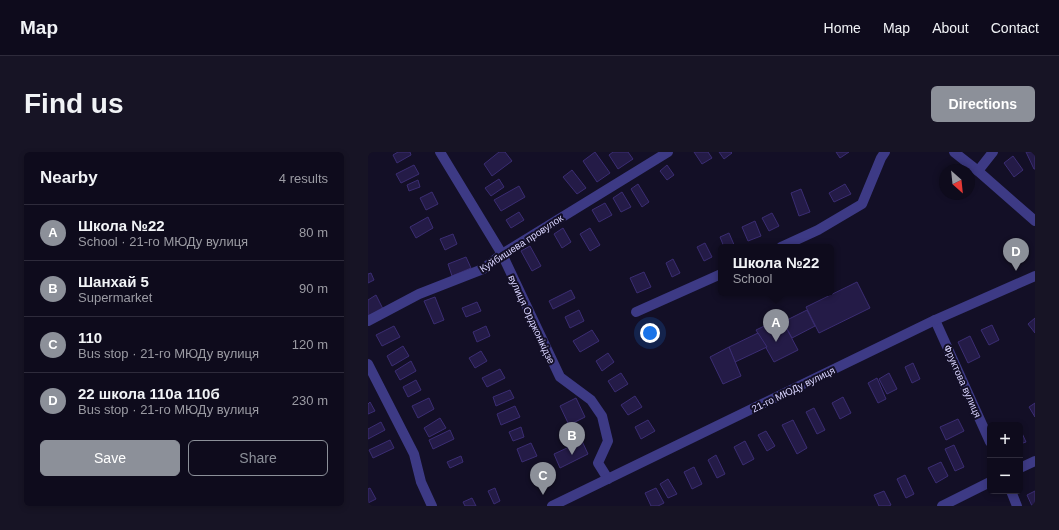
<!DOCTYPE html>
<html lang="en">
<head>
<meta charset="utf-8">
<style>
  body { margin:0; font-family:Arial,sans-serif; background:#171425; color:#f1f3f6 }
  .controls { position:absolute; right:12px; bottom:12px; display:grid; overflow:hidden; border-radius:6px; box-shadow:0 2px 6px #0003 }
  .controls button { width:36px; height:36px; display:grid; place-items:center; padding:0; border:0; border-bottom:1px solid #2e2b3b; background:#0e0b1c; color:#f1f3f6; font:20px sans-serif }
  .compass { position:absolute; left:571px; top:12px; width:36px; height:36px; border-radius:50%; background:#0e0b1c; box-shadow:0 2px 6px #0003; rotate:153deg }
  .you { position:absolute; left:282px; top:181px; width:14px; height:14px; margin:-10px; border:3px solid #fff; border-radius:50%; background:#1a73e8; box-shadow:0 0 0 6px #1a73e833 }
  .badge { display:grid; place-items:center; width:26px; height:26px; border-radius:50%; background:#8c9099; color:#fff; font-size:13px; font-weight:700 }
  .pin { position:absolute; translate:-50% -33px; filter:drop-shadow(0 1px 2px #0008) }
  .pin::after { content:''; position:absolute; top:21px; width:14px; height:12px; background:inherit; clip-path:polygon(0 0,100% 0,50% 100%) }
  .popup { position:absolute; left:350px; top:92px; width:116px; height:52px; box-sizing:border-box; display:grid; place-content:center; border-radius:6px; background:#0e0b1c; filter:drop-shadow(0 1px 3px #0005); font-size:13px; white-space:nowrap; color:#9b9ba3 }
  .popup b { font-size:15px; color:#f1f3f6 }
  .popup::after { content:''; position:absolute; left:50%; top:100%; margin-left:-8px; border:8px solid transparent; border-top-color:#0e0b1c }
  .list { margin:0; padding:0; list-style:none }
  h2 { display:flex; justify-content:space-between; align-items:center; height:52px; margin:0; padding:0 16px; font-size:17px }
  h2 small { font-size:13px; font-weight:400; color:#9b9ba3 }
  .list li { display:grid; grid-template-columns:26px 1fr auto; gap:12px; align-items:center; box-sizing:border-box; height:56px; padding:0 16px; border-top:1px solid #2e2b3b }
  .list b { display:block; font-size:15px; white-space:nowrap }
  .list p { margin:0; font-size:13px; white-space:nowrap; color:#9b9ba3 }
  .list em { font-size:13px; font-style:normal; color:#9b9ba3 }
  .actions { display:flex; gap:8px; padding:12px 16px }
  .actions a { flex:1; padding:9px 0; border:1px solid #8c9099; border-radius:6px; text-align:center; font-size:14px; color:#8c9099 }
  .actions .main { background:#8c9099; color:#fff }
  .map { position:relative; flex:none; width:667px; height:354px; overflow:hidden; border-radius:6px }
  header { display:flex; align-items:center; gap:24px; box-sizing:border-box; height:56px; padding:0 20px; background:#0e0b1c; border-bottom:1px solid #2e2b3b }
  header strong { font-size:19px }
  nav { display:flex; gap:22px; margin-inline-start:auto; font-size:14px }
  .intro { display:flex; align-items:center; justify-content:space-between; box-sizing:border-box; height:96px; padding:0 24px }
  h1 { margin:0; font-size:28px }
  .button { padding:10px 18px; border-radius:6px; background:#8c9099; color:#fff; font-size:14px; font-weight:700 }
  main { display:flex; gap:24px; padding:0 24px }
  aside { flex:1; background:#0e0b1c; border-radius:6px; box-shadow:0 2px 6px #0003 }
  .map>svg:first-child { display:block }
  .building { fill:#241b47; stroke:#3b2d73 }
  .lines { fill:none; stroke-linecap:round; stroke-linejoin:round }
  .minor { stroke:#3d3a85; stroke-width:10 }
  .labels { text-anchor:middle; stroke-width:4; stroke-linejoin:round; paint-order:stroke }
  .street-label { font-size:10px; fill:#d9d4ff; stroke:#130f26 }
</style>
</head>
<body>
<header>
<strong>Map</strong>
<nav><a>Home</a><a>Map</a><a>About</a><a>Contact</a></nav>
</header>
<div class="intro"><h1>Find us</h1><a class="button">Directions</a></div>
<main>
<aside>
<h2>Nearby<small>4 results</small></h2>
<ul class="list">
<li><span class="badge">A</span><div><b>Школа №22</b><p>School · 21-го МЮДу вулиця</p></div><em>80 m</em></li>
<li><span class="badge">B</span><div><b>Шанхай 5</b><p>Supermarket</p></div><em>90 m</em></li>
<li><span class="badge">C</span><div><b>110</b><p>Bus stop · 21-го МЮДу вулиця</p></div><em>120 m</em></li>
<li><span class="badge">D</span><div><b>22 школа 110а 110б</b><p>Bus stop · 21-го МЮДу вулиця</p></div><em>230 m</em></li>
</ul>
<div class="actions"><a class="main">Save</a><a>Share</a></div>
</aside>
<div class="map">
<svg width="667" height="354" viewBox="0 0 667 354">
  <rect width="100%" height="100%" fill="#130f26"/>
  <!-- building -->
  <g class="building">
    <polygon points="30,0 42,0 43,3 29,11 25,3"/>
    <polygon points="131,0 137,0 144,9 124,24 116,12"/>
    <polygon points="227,0 242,21 229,30 215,9"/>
    <polygon points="245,0 260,0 265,7 250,17 241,3"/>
    <polygon points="326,0 340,0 344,6 334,12"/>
    <polygon points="351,0 363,0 364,1 356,7"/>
    <polygon points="468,0 481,0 472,6"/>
    <polygon points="658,0 667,0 667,17 666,17"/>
    <polygon points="645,4 655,18 646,25 636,11"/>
    <polygon points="46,13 51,22 33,31 28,22"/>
    <polygon points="299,13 306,23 299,28 292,19"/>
    <polygon points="204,18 218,36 209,42 195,25"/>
    <polygon points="131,27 136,35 123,44 117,36"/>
    <polygon points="50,28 52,35 41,39 39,33"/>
    <polygon points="270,32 281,50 274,55 263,37"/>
    <polygon points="477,32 483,42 466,50 461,41"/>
    <polygon points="151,34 157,45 133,59 126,48"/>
    <polygon points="433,37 442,60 431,64 423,41"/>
    <polygon points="64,40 70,52 58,58 52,46"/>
    <polygon points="254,40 263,55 253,60 245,46"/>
    <polygon points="237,51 244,63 231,70 224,58"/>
    <polygon points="151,60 156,68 143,76 138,68"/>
    <polygon points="404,61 411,74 401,79 394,66"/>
    <polygon points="60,65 65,76 48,86 42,75"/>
    <polygon points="387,69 393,84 380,89 374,75"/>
    <polygon points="195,76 203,90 194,96 186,82"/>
    <polygon points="222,76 232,93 222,99 212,82"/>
    <polygon points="361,81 367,95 356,95 352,85"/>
    <polygon points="85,82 89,92 77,98 72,87"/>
    <polygon points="337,91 344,105 336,109 329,95"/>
    <polygon points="162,94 173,114 164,119 153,99"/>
    <polygon points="98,105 103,116 84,124 80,112"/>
    <polygon points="305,107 312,121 304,125 298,111"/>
    <polygon points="276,120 283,135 269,141 262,126"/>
    <polygon points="3,121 6,128 0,131 0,122"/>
    <polygon points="489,130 502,156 451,181 438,155"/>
    <polygon points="203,138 207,146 185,157 181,149"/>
    <polygon points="8,143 15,157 0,164 0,148"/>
    <polygon points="67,145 76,168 66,172 56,149"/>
    <polygon points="109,150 113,159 98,165 94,156"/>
    <polygon points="211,158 216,169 202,176 197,165"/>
    <polygon points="439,158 447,174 424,186 415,170"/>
    <polygon points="413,166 430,198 406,210 388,178"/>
    <polygon points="667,166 667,181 660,172"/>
    <polygon points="624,173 631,188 621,193 613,178"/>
    <polygon points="26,174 32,185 14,194 8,183"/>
    <polygon points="118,174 122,184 109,190 105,180"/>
    <polygon points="224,178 231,189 212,200 205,189"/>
    <polygon points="390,181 399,195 367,210 361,195"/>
    <polygon points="602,184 612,205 600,211 590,190"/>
    <polygon points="35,194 41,204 24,214 19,204"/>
    <polygon points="361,195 373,224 355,232 342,205"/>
    <polygon points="113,199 119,209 107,216 101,206"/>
    <polygon points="240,201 246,210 234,219 228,209"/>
    <polygon points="43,209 48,219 32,228 27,219"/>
    <polygon points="545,211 552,227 544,231 537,215"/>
    <polygon points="132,217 137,226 119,235 114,226"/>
    <polygon points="253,221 260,232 247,240 240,229"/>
    <polygon points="521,221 529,237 519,242 511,227"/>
    <polygon points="509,226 518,247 510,251 500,231"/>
    <polygon points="48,228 53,238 40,245 35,235"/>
    <polygon points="142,238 146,246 128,254 125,245"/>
    <polygon points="267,244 274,255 260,263 253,253"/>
    <polygon points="475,245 483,261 472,267 464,251"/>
    <polygon points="61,246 66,257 50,266 44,254"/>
    <polygon points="208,246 217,265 201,273 192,254"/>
    <polygon points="2,250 7,259 0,262 0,252"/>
    <polygon points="667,251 667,265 661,255"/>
    <polygon points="147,254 152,265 133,273 129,262"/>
    <polygon points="446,256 457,278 449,282 438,260"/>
    <polygon points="72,266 78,276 61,285 56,276"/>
    <polygon points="590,267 596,279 578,288 572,275"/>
    <polygon points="280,268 287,279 273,287 267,275"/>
    <polygon points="425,268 439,296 429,302 414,273"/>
    <polygon points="13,270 17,278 0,287 0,277"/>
    <polygon points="153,275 156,285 145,289 141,280"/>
    <polygon points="82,278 86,287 65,297 61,288"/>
    <polygon points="398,279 407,294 399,299 390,283"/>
    <polygon points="653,279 658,290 652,292 652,280"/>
    <polygon points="22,288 26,296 5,306 1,298"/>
    <polygon points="214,289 220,302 192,316 186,302"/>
    <polygon points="377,289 386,307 375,313 366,295"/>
    <polygon points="163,291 169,304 154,310 149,297"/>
    <polygon points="586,293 596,315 587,319 577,297"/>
    <polygon points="348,303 357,322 349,326 340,308"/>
    <polygon points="93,304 95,310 82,316 79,310"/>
    <polygon points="573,310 580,324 568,331 560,316"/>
    <polygon points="326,315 334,332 324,337 316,320"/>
    <polygon points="537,323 546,342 538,346 529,327"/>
    <polygon points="300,327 309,342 300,346 292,332"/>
    <polygon points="2,336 8,347 0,351 0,337"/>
    <polygon points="127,336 132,349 126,352 120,339"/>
    <polygon points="288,336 296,351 290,354 283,354 277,341"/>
    <polygon points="516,339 523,353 521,354 511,354 506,343"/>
    <polygon points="667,339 667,354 664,354 659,343"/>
    <polygon points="104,346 108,354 97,354 95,350"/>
  </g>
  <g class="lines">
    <!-- minor -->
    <g class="minor">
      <polyline points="72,0 134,102 192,225 223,248 234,264 240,289 230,311 240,327"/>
      <polyline points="586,0 610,19 667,69"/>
      <polyline points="610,19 625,0"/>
      <polyline points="413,95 450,78 494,52 513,6 517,0"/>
      <polyline points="268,160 353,122"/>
      <polyline points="567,168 622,290"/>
      <polyline points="0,169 51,142 115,117 134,102 300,0"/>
      <polyline points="0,212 46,302 53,330 64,354"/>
      <polyline points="652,316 667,309"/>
      <polyline points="643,339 649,354"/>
      <polyline points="184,354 567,168 667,124"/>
      <polyline points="574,354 622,330"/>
    </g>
  </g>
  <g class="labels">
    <!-- street labels -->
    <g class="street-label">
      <text transform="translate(153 91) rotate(-33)" y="4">Куйбишева провулок</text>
      <text transform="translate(164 167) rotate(65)" y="4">вулиця Орджонікідзе</text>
      <text transform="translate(595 229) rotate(66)" y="4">Фруктова вулиця</text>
      <text transform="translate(425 237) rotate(-26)" y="4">21-го МЮДу вулиця</text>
    </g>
  </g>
</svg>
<div class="controls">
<button>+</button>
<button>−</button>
</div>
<svg class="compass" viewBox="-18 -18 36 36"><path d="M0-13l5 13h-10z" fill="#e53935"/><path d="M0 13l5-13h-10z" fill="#9b9ba3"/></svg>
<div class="you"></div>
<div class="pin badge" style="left:408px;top:190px">A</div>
<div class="popup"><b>Школа №22</b>School</div>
<div class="pin badge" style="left:204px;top:303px">B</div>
<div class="pin badge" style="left:175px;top:343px">C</div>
<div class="pin badge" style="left:648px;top:119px">D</div>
</div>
</main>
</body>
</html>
